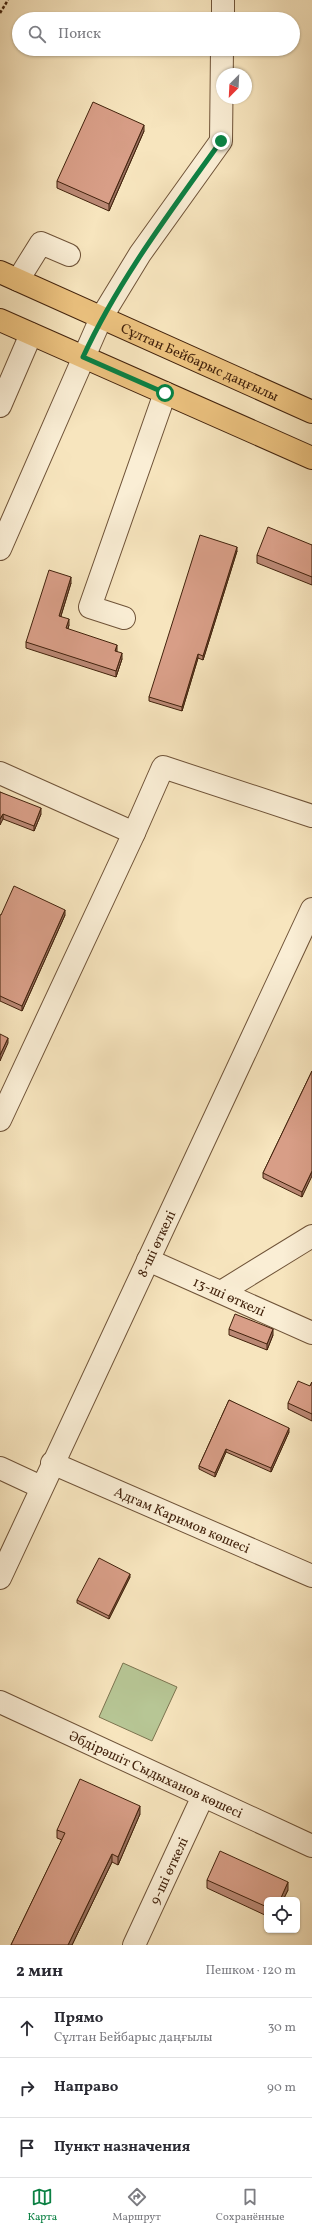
<!DOCTYPE html>
<html lang="ru">
<head>
<meta charset="utf-8">
<style>
  body { margin:0; font-family:Vollkorn,serif; background:#f7f7f7; color:#2b2b33 }
  .controls { position:absolute; right:12px; bottom:12px; display:grid; overflow:hidden; border-radius:6px; box-shadow:0 1px 3px #0004 }
  .controls button { width:36px; height:36px; display:grid; place-items:center; padding:0; border:0; border-bottom:1px solid #e1e1e2; background:#fff; color:#2b2b33; font:20px sans-serif }
  .compass { position:absolute; left:216px; top:68px; width:36px; height:36px; border-radius:50%; background:#fff; box-shadow:0 1px 3px #0004; rotate:204deg }
  .stop { position:absolute; width:12px; height:12px; margin:-9px; border:3px solid #0b8043; border-radius:50%; background:#fff }
  .stop.end { background:#0b8043; border-color:#fff; box-shadow:0 1px 4px #0008 }
  .list { margin:0; padding:0; list-style:none }
  h2 { display:flex; justify-content:space-between; align-items:center; height:52px; margin:0; padding:0 16px; font-size:17px }
  h2 small { font-size:13px; font-weight:400; color:#7c7c81 }
  .list li { display:grid; grid-template-columns:26px 1fr auto; gap:12px; align-items:center; box-sizing:border-box; height:60px; padding:0 16px; border-top:1px solid #e1e1e2 }
  .list b { display:block; font-size:15px; white-space:nowrap }
  .list p { margin:0; font-size:13px; white-space:nowrap; color:#7c7c81 }
  .list em { font-size:13px; font-style:normal; color:#7c7c81 }
  .icon { flex:none; width:22px; height:22px; fill:none; stroke:currentColor; stroke-width:2; stroke-linecap:round; stroke-linejoin:round }
  .map { position:relative; flex:none; width:312px; height:1945px; overflow:hidden }
  .search { position:absolute; background:#fff; box-shadow:0 1px 3px #0004; left:12px; right:12px; top:12px; height:44px; display:flex; align-items:center; gap:10px; box-sizing:border-box; padding:0 14px; border-radius:22px; color:#7c7c81; font-size:15px }
  .sheet { height:232px; background:#fff }
  nav { display:flex; justify-content:space-around; align-items:center; box-sizing:border-box; height:56px; border-top:1px solid #e1e1e2; background:#fff; font-size:11px; color:#7c7c81 }
  nav a { display:grid; justify-items:center; gap:2px }
  nav .on { color:#0b8043 }
  .map>svg:first-child { display:block }
  .green { fill:#b7c695; stroke:#7c7450 }
  .lines { fill:none; stroke-linecap:round; stroke-linejoin:round }
  .minor-casing { stroke:#6f5338; stroke-width:24 }
  .major-casing { stroke:#42220c; stroke-width:24 }
  .path { stroke:#42220c; stroke-width:2.5; stroke-dasharray:3 2; stroke-linecap:butt }
  .minor { stroke:#faeed5; stroke-width:22 }
  .major { stroke:#ecc27f; stroke-width:22 }
  .wall { fill:#ba8874; stroke:#42220c }
  .shaded-wall { fill:#976f5e; stroke:#42220c }
  .building { fill:#d89e87; stroke:#42220c }
  .route { stroke:#0b8043; stroke-width:5 }
  .labels { text-anchor:middle; stroke-width:3; stroke-linejoin:round; paint-order:stroke }
  .street-label { font-size:14px; fill:#42220c; stroke:#faeed5 }
</style>
</head>
<body>
<div class="map">
<svg width="312" height="1945" viewBox="0 0 312 1945">
  <rect width="100%" height="100%" fill="#f7e5be"/>
  <filter id="stains"><feTurbulence type="fractalNoise" baseFrequency=".005" numOctaves="4"/><feColorMatrix values="0 0 0 0 .2 0 0 0 0 .09 0 0 0 0 .02 0 0 0 .5 -.17"/></filter>
  <radialGradient id="worn" r=".72"><stop offset=".6" stop-color="#630" stop-opacity="0"/><stop offset="1" stop-color="#630" stop-opacity=".3"/></radialGradient>
  <!-- green -->
  <polygon class="green" points="123,1663 177,1687 152,1741 99,1717"/>
  <g class="lines">
    <defs>
      <g id="minor">
        <polyline points="223,19 223,0"/>
        <polyline points="18,280 41,243 69,255"/>
        <polyline points="0,406 31,334"/>
        <polyline points="0,549 101,318 140,254 221,141 222,49"/>
        <polyline points="124,618 90,607 165,393"/>
        <polyline points="0,773 134,833 163,767 312,816"/>
        <polyline points="0,1120 134,833"/>
        <path id="s1" d="M148,1260L312,1333"/>
        <polyline points="221,1292 312,1236"/>
        <path id="s2" d="M52,1463L312,1576"/>
        <polyline points="0,1468 41,1487"/>
        <path id="s3" d="M0,1578L312,909"/>
        <path id="s4" d="M0,1702L312,1846"/>
        <path id="s5" d="M134,1945L203,1796"/>
      </g>
      <g id="major">
        <path id="s6" d="M0,272L312,412"/>
        <polyline points="0,320 312,458"/>
      </g>
    </defs>
    <!-- minor casing -->
    <use href="#minor" class="minor-casing"/>
    <!-- major casing -->
    <use href="#major" class="major-casing"/>
    <!-- path -->
    <polyline class="path" points="0,13 8,0"/>
    <!-- minor -->
    <use href="#minor" class="minor"/>
    <!-- major -->
    <use href="#major" class="major"/>
  </g>
  <!-- wall -->
  <g class="wall">
    <polygon points="144,131 109,211 57,188 57,181"/>
    <polygon points="312,545 312,585 257,563 257,555"/>
    <polygon points="237,551 203,660 198,658 182,711 149,701 149,697"/>
    <polygon points="71,583 61,616 69,625 68,629 117,651 117,652 122,659 116,677 26,648 26,642"/>
    <polygon points="0,792 41,814 34,831 3,819"/>
    <polygon points="0,915 65,915 22,1011 0,1001"/>
    <polygon points="312,1071 302,1197 263,1178 263,1173"/>
    <polygon points="229,1329 273,1335 267,1350 229,1335"/>
    <polygon points="312,1382 312,1421 288,1409 288,1403 310,1386"/>
    <polygon points="229,1400 289,1432 271,1472 226,1452 215,1477 199,1469 199,1466"/>
    <polygon points="130,1577 109,1619 77,1603 77,1600"/>
    <polygon points="140,1814 118,1865 112,1862 72,1945 11,1945 62,1840 57,1838 57,1830"/>
    <polygon points="207,1880 288,1890 283,1900 267,1900 267,1916 207,1888"/>
  </g>
  <!-- shaded-wall -->
  <g class="shaded-wall">
    <polygon points="144,125 144,131 109,211 109,204"/>
    <polygon points="237,547 237,551 203,660 203,656"/>
    <polygon points="71,577 71,583 59,622 59,616"/>
    <polygon points="69,619 69,625 66,634 66,628"/>
    <polygon points="117,645 117,651 115,657 115,651"/>
    <polygon points="122,653 122,659 116,677 116,671"/>
    <polygon points="198,654 198,658 182,711 182,707"/>
    <polygon points="41,808 41,814 34,831 34,826"/>
    <polygon points="3,814 3,819 0,825 0,819"/>
    <polygon points="65,910 65,915 22,1011 22,1006"/>
    <polygon points="8,1038 8,1043 0,1061 0,1055"/>
    <polygon points="312,1171 312,1176 302,1197 302,1192"/>
    <polygon points="273,1329 273,1335 267,1350 267,1344"/>
    <polygon points="289,1428 289,1432 271,1472 271,1468"/>
    <polygon points="226,1449 226,1452 215,1477 215,1473"/>
    <polygon points="130,1574 130,1577 109,1619 109,1616"/>
    <polygon points="140,1806 140,1814 118,1865 118,1857"/>
    <polygon points="112,1854 112,1862 72,1945 68,1945"/>
    <polygon points="288,1882 288,1890 283,1900 280,1900"/>
  </g>
  <!-- building -->
  <g class="building">
    <polygon points="93,102 144,125 109,204 57,181"/>
    <polygon points="268,527 312,545 312,577 257,555"/>
    <polygon points="200,535 237,547 203,656 198,654 182,707 149,697"/>
    <polygon points="49,570 71,577 59,616 69,619 66,628 117,645 115,651 122,653 116,671 26,642"/>
    <polygon points="0,792 41,808 34,826 3,814 0,819"/>
    <polygon points="14,886 65,910 22,1006 0,996 0,915 1,915"/>
    <polygon points="0,1034 8,1038 0,1055"/>
    <polygon points="312,1071 312,1171 302,1192 263,1173"/>
    <polygon points="235,1314 273,1329 267,1344 229,1329"/>
    <polygon points="298,1381 310,1386 312,1382 312,1414 288,1403"/>
    <polygon points="229,1400 289,1428 271,1468 226,1449 215,1473 199,1466"/>
    <polygon points="99,1558 130,1574 109,1616 77,1600"/>
    <polygon points="80,1779 140,1806 118,1857 112,1854 68,1945 11,1945 65,1833 57,1830"/>
    <polygon points="220,1851 288,1882 280,1900 267,1900 267,1907 207,1880"/>
  </g>
  <g class="lines">
    <!-- route -->
    <path class="route" d="M165,393L83,357C119,279 171,211 221,141"/>
  </g>
  <g class="labels">
    <!-- street labels -->
    <g class="street-label">
      <text dy="5" stroke="none"><textPath href="#s6" startOffset="219">Сұлтан Бейбарыс даңғылы</textPath></text>
      <text dy="5" stroke="none"><textPath href="#s3" startOffset="369">8-ші өткелі</textPath></text>
      <text dy="5" stroke="none"><textPath href="#s1" startOffset="89">13-ші өткелі</textPath></text>
      <text dy="5" stroke="none"><textPath href="#s2" startOffset="142">Адгам Каримов көшесі</textPath></text>
      <text dy="5" stroke="none"><textPath href="#s4" startOffset="172">Әбдірәшіт Сыдыханов көшесі</textPath></text>
      <text dy="5" stroke="none"><textPath href="#s5" startOffset="82">9-ші өткелі</textPath></text>
    </g>
  </g>
  <rect width="100%" height="100%" filter="url(#stains)"/>
  <rect width="100%" height="100%" fill="url(#worn)"/>
</svg>
<div class="controls">
<button><svg class="icon" aria-label="locate" viewBox="0 0 24 24"><circle cx="12" cy="12" r="6"/><path d="M12 2v4M12 18v4M2 12h4M18 12h4"/></svg></button>
</div>
<svg class="compass" viewBox="-18 -18 36 36"><path d="M0-13l5 13h-10z" fill="#e53935"/><path d="M0 13l5-13h-10z" fill="#7c7c81"/></svg>
<div class="stop" style="left:165px;top:393px"></div>
<div class="stop end" style="left:221px;top:141px"></div>
<div class="search"><svg class="icon" aria-label="search" viewBox="0 0 24 24"><circle cx="10" cy="10" r="6"/><path d="M15 15l6 6"/></svg>Поиск</div>
</div>
<section class="sheet">
<h2>2 мин<small>Пешком · 120 m</small></h2>
<ul class="list">
<li><svg class="icon" aria-label="ahead" viewBox="0 0 24 24"><path d="M12 20V5M6 11l6-6 6 6"/></svg><div><b>Прямо</b><p>Сұлтан Бейбарыс даңғылы</p></div><em>30 m</em></li>
<li><svg class="icon" aria-label="right" viewBox="0 0 24 24"><path d="M7 20v-9h11M14 6l5 5-5 5"/></svg><div><b>Направо</b></div><em>90 m</em></li>
<li><svg class="icon" aria-label="arrive" viewBox="0 0 24 24"><path d="M6 21V4h12l-3 4 3 4H6"/></svg><div><b>Пункт назначения</b></div></li>
</ul>
</section>
<nav>
<a class="on"><svg class="icon" aria-label="map" viewBox="0 0 24 24"><path d="M3 6l6-2 6 2 6-2v14l-6 2-6-2-6 2zM9 4v14M15 6v14"/></svg>Карта</a>
<a><svg class="icon" aria-label="directions" viewBox="0 0 24 24"><path d="M12 3l9 9-9 9-9-9zM9 14v-3h6M13 9l2 2-2 2"/></svg>Маршрут</a>
<a><svg class="icon" aria-label="saved" viewBox="0 0 24 24"><path d="M7 4h10v16l-5-4-5 4z"/></svg>Сохранённые</a>
</nav>
</body>
</html>
